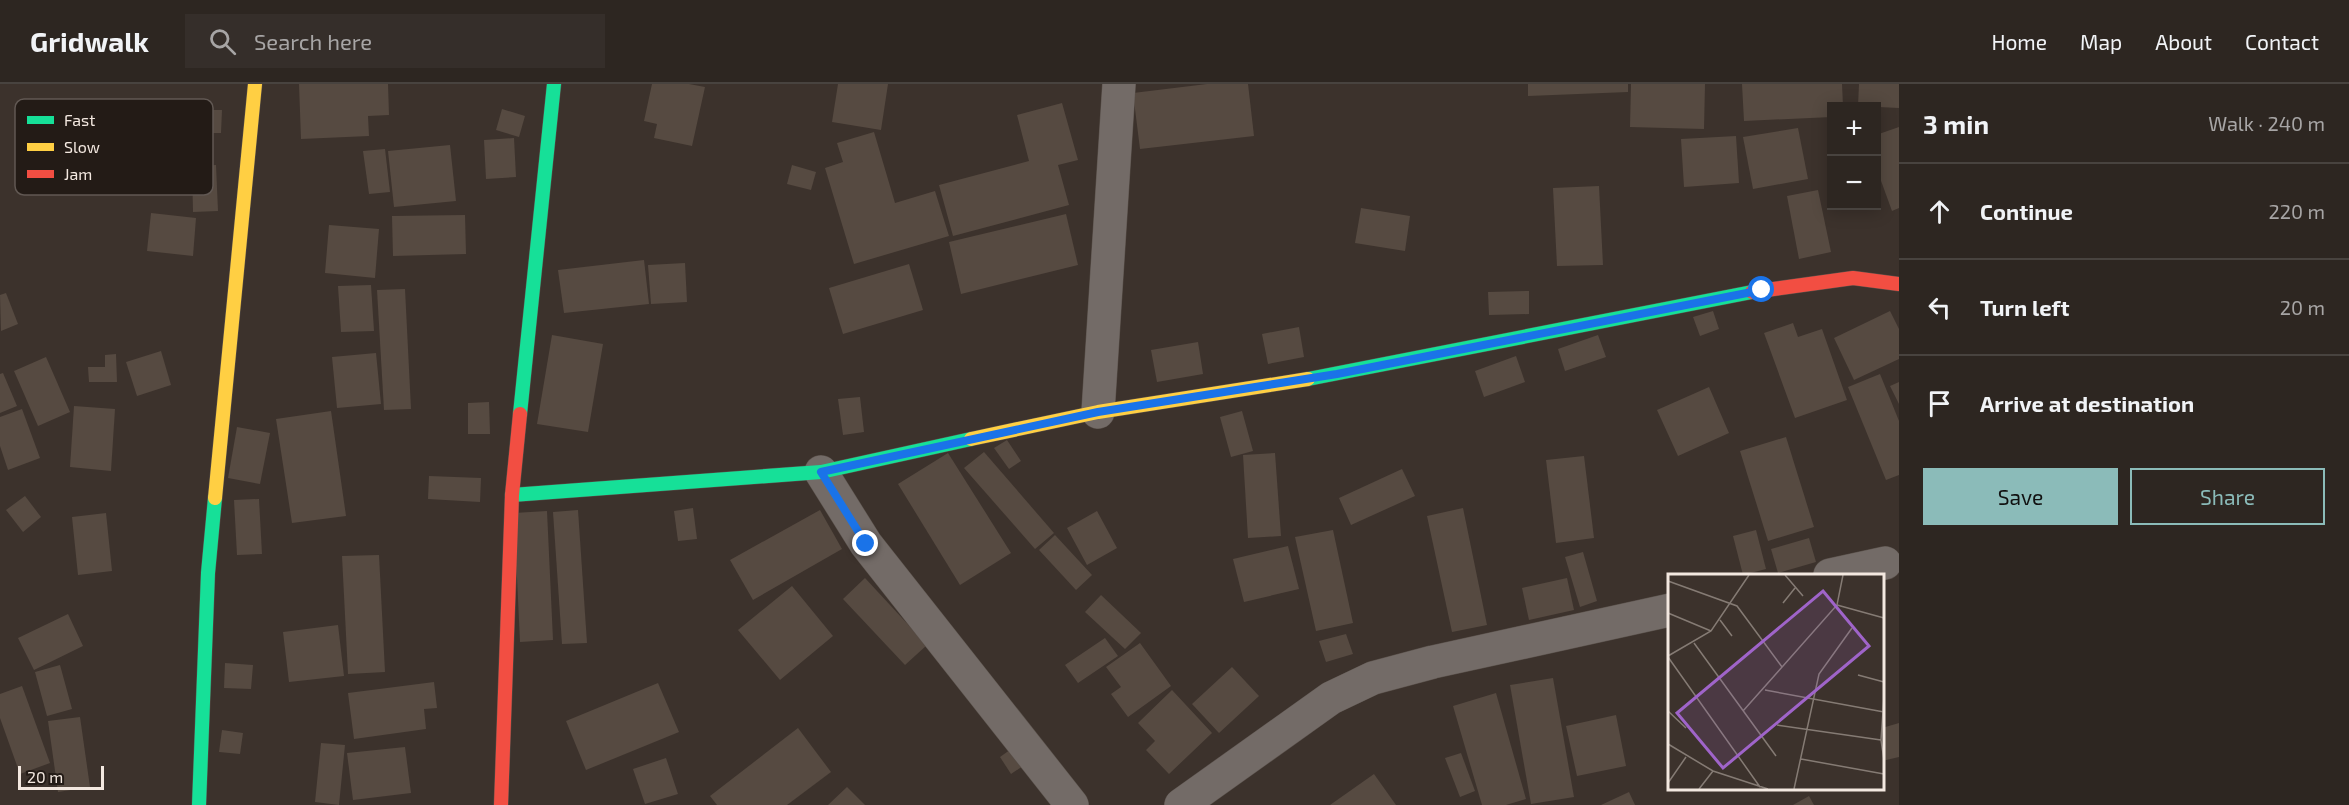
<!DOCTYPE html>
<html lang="en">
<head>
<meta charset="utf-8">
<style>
  body { margin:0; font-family:"Exo 2",sans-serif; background:#352e2a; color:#f1f3f6 }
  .controls { position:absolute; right:18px; top:18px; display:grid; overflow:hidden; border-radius:0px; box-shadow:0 3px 15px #0003 }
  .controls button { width:54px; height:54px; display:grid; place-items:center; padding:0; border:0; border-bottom:2px solid #48433f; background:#2d2621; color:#f1f3f6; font:30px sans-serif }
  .scale { position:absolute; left:18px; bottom:15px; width:86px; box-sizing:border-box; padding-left:6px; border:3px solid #f3e8e0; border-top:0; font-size:16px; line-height:21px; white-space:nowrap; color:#f3e8e0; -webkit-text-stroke:4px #231b16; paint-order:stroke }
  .stop { position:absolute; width:18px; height:18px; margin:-14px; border:4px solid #1a73e8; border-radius:50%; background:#fff }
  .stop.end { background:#1a73e8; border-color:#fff; box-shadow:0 2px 6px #0008 }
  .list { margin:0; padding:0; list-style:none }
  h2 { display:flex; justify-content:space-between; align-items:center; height:78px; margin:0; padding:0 24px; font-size:26px }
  h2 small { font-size:20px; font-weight:400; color:#a7a5a5 }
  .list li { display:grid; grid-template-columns:39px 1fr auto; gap:18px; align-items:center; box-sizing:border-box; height:96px; padding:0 24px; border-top:2px solid #48433f }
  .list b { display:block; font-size:22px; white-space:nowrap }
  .list em { font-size:20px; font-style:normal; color:#a7a5a5 }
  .actions { display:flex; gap:12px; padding:18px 24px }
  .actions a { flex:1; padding:14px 0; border:2px solid #8bbbb9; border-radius:0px; text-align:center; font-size:21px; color:#8bbbb9 }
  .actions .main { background:#8bbbb9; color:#111 }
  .icon { flex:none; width:33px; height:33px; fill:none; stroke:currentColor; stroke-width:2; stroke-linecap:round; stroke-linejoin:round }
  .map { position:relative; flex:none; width:1899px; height:721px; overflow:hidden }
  header { display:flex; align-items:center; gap:36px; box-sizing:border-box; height:84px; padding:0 30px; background:#2d2621; border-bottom:2px solid #48433f }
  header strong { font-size:28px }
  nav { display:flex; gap:33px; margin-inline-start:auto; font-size:21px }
  .search { width:420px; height:54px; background:#352e2a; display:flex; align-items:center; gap:15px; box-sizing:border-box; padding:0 21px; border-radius:0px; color:#a7a5a5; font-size:22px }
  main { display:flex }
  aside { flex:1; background:#2d2621 }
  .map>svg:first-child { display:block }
  .building { fill:#564a41 }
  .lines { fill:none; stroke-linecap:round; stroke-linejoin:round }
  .street-casing { stroke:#59504a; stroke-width:34 }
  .fast-casing { stroke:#59504a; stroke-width:15 }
  .slow-casing { stroke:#59504a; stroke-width:15 }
  .jam-casing { stroke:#59504a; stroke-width:15 }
  .street { stroke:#736b67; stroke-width:33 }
  .fast { stroke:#16e098; stroke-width:14 }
  .slow { stroke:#ffcf43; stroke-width:14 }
  .jam { stroke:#f24e42; stroke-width:14 }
  .route { stroke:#1a73e8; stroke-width:8 }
  .inset-road { fill:none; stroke:#857b74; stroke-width:1.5 }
  .view { fill:#9f64c9; fill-opacity:0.15; stroke:#9f64c9; stroke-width:3 }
  .inset-edge { fill:none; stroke:#f3e8e0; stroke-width:3 }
  .key { fill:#231b16; stroke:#615853; stroke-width:1.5 }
  .key-label { font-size:16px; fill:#f3e8e0 }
</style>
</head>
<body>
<header>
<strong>Gridwalk</strong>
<div class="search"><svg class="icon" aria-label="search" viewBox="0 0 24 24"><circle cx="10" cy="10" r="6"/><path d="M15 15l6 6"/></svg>Search here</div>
<nav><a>Home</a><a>Map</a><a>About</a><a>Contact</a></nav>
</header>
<main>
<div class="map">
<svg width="1899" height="721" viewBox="0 0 1899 721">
  <rect width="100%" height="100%" fill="#3c322c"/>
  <!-- building -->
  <g class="building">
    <polygon points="299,0 388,0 389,31 368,32 369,52 301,55"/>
    <polygon points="652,0 689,0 705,3 692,62 654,54 657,40 644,37"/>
    <polygon points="838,0 888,0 881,46 832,38"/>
    <polygon points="1207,0 1248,0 1254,52 1140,65 1133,9"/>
    <polygon points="1528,0 1628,0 1628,8 1528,12"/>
    <polygon points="1631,0 1705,0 1704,45 1630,43"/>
    <polygon points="1742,0 1842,0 1843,22 1832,22 1832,33 1744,37"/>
    <polygon points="1859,0 1899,0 1899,24 1858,22"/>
    <polygon points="1062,19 1078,76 1058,81 1069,121 953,152 939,101 1029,77 1017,31"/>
    <polygon points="502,25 525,32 519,53 496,46"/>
    <polygon points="206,26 222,26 221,49 206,49"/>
    <polygon points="1899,43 1899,124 1892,127 1876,83 1876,51"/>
    <polygon points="1798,44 1808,95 1753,105 1743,53"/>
    <polygon points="874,48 895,119 935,107 949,152 854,180 825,84 843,78 837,59"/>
    <polygon points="1736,52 1739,99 1684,103 1681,55"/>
    <polygon points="514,54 516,93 486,95 484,56"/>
    <polygon points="450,61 456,117 394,123 388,67"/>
    <polygon points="385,65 390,108 369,110 363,67"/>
    <polygon points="216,81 218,127 193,128 192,82"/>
    <polygon points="792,81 816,88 811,106 787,100"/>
    <polygon points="1599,102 1603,181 1557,182 1553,104"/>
    <polygon points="1818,106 1831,168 1799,175 1787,112"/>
    <polygon points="1361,124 1410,132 1405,167 1355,159"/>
    <polygon points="151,129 196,134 193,172 147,167"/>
    <polygon points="1066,130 1078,181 961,210 949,158"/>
    <polygon points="465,131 466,170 393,172 392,132"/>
    <polygon points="329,141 379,145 375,194 325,189"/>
    <polygon points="644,176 649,220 564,229 558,186"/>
    <polygon points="685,179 687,218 651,220 648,181"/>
    <polygon points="909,180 923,226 843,250 829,204"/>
    <polygon points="371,201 374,247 341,248 338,202"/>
    <polygon points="405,205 411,325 384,326 377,206"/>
    <polygon points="1529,207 1529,230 1489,231 1488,208"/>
    <polygon points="6,209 18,240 1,247 0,211"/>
    <polygon points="1713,227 1719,245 1700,252 1693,233"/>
    <polygon points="1890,227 1899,245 1899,275 1854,296 1834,254"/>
    <polygon points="1793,239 1798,253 1822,245 1847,316 1795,334 1764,249"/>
    <polygon points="1299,243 1304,273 1268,280 1262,250"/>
    <polygon points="552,251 603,260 588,348 537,340"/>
    <polygon points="1598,251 1606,273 1565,287 1558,265"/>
    <polygon points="1198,258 1203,290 1157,298 1151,266"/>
    <polygon points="161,267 171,301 137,312 126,278"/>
    <polygon points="376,269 381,320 337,324 332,273"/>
    <polygon points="116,270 117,298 89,298 88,283 105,283 105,271"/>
    <polygon points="1516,272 1525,298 1484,313 1475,287"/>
    <polygon points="46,273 70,328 38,342 14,287"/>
    <polygon points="3,289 17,322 0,329 0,290"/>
    <polygon points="1880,290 1899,337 1899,391 1886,396 1848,303"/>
    <polygon points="1899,298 1899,320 1890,302"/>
    <polygon points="1709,303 1729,349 1678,372 1657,326"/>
    <polygon points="860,313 864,348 843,351 838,315"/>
    <polygon points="489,318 490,350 468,350 468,319"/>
    <polygon points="74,322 115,325 111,387 70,383"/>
    <polygon points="22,325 40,374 8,386 0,362 0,333"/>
    <polygon points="331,327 346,432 292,439 276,335"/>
    <polygon points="1242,327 1253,367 1231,373 1220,333"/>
    <polygon points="237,343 270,349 260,400 228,394"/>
    <polygon points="1786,353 1814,443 1768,457 1740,367"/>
    <polygon points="1007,356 1021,377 1009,385 994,364"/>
    <polygon points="984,368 1054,449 1035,465 964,384"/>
    <polygon points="948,369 1011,469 960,501 898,400"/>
    <polygon points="1275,369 1281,452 1248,454 1243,371"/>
    <polygon points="1584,372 1594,454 1556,459 1546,376"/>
    <polygon points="1402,385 1415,412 1351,441 1339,414"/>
    <polygon points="429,392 481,394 480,418 428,415"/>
    <polygon points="25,412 41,433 23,448 6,426"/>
    <polygon points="259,415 262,470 237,471 234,416"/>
    <polygon points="693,424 697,455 678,457 674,427"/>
    <polygon points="1463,424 1487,541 1452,548 1427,432"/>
    <polygon points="578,426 587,559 562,560 553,428"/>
    <polygon points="820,426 842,465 753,516 730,476"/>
    <polygon points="547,427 553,556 520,558 514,429"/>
    <polygon points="1097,427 1117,464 1087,481 1067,444"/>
    <polygon points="106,429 112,487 78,491 72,433"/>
    <polygon points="1333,446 1353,539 1316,547 1295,453"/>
    <polygon points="1756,446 1766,485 1743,491 1733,452"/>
    <polygon points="1055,451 1092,491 1076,506 1039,466"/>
    <polygon points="1809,454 1816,478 1778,489 1771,465"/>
    <polygon points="1288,462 1299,505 1244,518 1233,475"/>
    <polygon points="1583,468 1597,517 1580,523 1565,473"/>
    <polygon points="379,471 385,588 348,590 342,472"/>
    <polygon points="865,494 927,561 905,581 843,515"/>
    <polygon points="1567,494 1574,526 1529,536 1522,504"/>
    <polygon points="792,502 833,552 780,596 738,546"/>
    <polygon points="1101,511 1141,549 1125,565 1085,528"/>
    <polygon points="68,530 83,562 34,586 18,554"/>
    <polygon points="338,541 344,592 289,598 283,548"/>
    <polygon points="1346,550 1353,570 1326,578 1319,557"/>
    <polygon points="1105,554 1118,572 1078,599 1065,581"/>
    <polygon points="1140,559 1171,602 1128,633 1111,610 1121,603 1106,583"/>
    <polygon points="225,579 253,581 251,605 224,604"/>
    <polygon points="60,581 72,625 47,632 35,588"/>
    <polygon points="1232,583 1259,612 1219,649 1192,620"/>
    <polygon points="1553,594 1574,713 1531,720 1510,601"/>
    <polygon points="434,598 437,624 424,625 426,645 354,655 348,609"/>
    <polygon points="658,599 679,648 586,686 566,637"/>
    <polygon points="22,602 50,679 20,690 0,634 0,610"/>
    <polygon points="1172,606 1212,649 1169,690 1146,666 1155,657 1138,639"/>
    <polygon points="1496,609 1526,715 1506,721 1482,721 1453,622"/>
    <polygon points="1616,631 1626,682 1577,692 1566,642"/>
    <polygon points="80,633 90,703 58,708 48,637"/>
    <polygon points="1899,639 1899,673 1882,677 1882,644"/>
    <polygon points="798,644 831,688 787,721 717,721 710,712"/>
    <polygon points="222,646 243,649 240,670 219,668"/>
    <polygon points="321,659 345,661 339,721 315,718"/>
    <polygon points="405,663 411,709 353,716 347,669"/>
    <polygon points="1014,663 1026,680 1011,690 1000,673"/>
    <polygon points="1461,669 1475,707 1460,713 1445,674"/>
    <polygon points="666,674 678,710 645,720 633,685"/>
    <polygon points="1374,690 1396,721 1330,721"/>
    <polygon points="847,703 865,721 828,721"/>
    <polygon points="1629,708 1635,721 1601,721"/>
    <polygon points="1809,712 1814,721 1793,721"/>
  </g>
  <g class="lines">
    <defs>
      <g id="street">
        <polyline points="1098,328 1119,0"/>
        <polyline points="821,388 866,460 1072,721"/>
        <polyline points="1830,491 1885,479"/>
        <polyline points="1181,721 1331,614 1373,594 1433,578 1670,526"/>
      </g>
      <g id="fast">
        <polyline points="1308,295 1752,208"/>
        <polyline points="520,330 554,0"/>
        <polyline points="512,411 821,388 971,355"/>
        <polyline points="199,721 208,489 215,414"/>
      </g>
      <g id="slow">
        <polyline points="971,355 1098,328 1308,295"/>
        <polyline points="215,414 255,0"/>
      </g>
      <g id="jam">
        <polyline points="1752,208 1853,194 1899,200"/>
        <polyline points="501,721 512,411 520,330"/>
      </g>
    </defs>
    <!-- street casing -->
    <use href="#street" class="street-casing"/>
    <!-- fast casing -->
    <use href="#fast" class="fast-casing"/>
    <!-- slow casing -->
    <use href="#slow" class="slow-casing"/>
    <!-- jam casing -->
    <use href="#jam" class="jam-casing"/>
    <!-- street -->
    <use href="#street" class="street"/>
    <!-- fast -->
    <use href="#fast" class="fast"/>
    <!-- slow -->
    <use href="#slow" class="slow"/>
    <!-- jam -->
    <use href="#jam" class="jam"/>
  </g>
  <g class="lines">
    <!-- route -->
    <polyline class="route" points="866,460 821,388 1098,328 1337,290 1762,206"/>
  </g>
  <!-- overview -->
  <g transform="translate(1668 490)">
    <rect width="216" height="216" fill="#3c322c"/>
    <path class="inset-road" d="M117,1L135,22M0,7L69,32L114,93M115,29L127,14M169,31L216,44M0,39L43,57M52,46L64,62M26,69L108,182M0,82L43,57L81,1M0,83L92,213M190,101L216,108M97,116L216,138M216,123L213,166L216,186M0,137L18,154M75,137L169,31L175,1M109,151L213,166M0,170L45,197L100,215M133,185L216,200M0,209L18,183M31,215L45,197M126,215L151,100L184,54"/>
    <path class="view" d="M155,17L201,72L55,194L9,139Z"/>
    <rect width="216" height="216" class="inset-edge"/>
  </g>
  <!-- legend -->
  <rect x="15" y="15" width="198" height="96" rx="9" class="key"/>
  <rect x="27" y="32" width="27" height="8" fill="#16e098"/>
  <rect x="27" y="59" width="27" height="8" fill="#ffcf43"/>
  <rect x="27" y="86" width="27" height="8" fill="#f24e42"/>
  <g class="key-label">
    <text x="64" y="42">Fast</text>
    <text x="64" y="69">Slow</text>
    <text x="64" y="96">Jam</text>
  </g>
</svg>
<div class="controls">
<button>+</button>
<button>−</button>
</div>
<div class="scale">20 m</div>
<div class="stop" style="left:1762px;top:206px"></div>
<div class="stop end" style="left:866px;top:460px"></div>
</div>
<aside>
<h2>3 min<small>Walk · 240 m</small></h2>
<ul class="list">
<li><svg class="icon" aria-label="ahead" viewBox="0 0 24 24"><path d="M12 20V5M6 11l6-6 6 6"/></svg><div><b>Continue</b></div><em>220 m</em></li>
<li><svg class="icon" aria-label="left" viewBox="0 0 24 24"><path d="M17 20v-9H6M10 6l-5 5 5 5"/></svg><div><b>Turn left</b></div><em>20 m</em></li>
<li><svg class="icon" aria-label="arrive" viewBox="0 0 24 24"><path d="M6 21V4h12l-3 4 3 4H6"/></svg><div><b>Arrive at destination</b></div></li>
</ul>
<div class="actions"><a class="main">Save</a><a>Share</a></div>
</aside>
</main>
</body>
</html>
